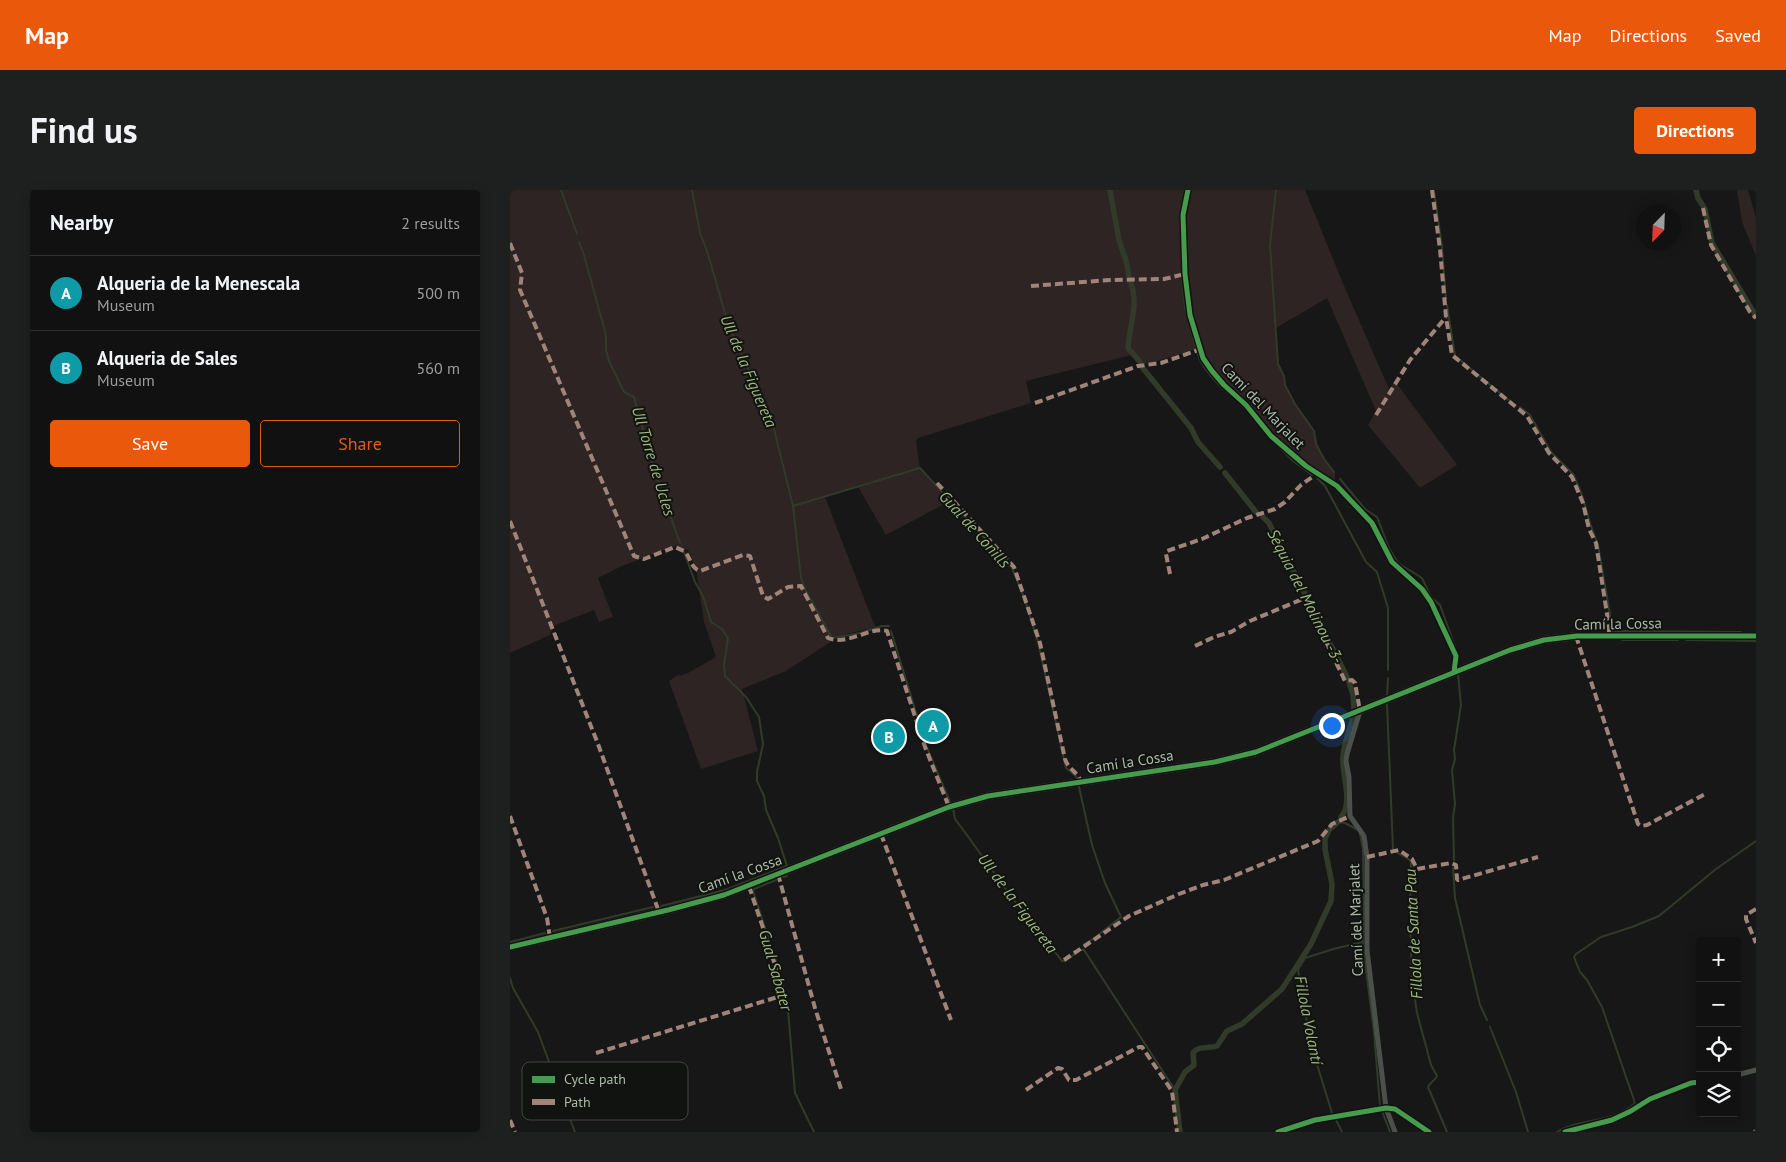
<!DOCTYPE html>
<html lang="en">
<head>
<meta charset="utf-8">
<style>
  body { margin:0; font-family:"PT Sans",sans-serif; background:#1e1f1f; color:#f1f3f6 }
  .controls { position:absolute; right:15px; bottom:15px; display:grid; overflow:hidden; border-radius:5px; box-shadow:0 2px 12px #0003 }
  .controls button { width:45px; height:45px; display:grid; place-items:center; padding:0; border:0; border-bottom:1px solid #303131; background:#111; color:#f1f3f6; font:25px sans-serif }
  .compass { position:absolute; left:1126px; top:15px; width:45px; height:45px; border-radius:50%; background:#111; box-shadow:0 2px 12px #0003; rotate:203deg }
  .you { position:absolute; left:821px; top:535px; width:18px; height:18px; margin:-12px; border:4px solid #fff; border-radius:50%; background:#1a73e8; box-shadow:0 0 0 8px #1a73e833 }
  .badge { display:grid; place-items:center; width:32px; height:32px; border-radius:50%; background:#ea580c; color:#fff; font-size:16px; font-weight:700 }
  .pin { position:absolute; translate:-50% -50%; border:2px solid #fff; box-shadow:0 1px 5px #0006 }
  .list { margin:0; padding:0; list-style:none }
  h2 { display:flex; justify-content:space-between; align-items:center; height:65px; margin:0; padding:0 20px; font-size:21px }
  h2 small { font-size:16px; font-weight:400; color:#9c9d9f }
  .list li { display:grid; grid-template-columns:32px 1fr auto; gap:15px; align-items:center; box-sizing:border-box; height:75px; padding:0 20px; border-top:1px solid #303131 }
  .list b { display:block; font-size:19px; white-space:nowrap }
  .list p { margin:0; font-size:16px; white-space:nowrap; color:#9c9d9f }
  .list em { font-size:16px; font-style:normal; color:#9c9d9f }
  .actions { display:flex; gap:10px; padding:15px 20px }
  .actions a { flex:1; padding:11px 0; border:1px solid #ea580c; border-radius:5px; text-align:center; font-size:18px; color:#ea580c }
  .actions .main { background:#ea580c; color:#fff }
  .icon { flex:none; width:28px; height:28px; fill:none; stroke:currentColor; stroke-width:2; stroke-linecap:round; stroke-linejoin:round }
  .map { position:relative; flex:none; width:1246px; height:942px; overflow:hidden; border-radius:5px }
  header { display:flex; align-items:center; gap:30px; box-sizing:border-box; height:70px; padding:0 25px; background:#ea580c; color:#fff }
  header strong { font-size:24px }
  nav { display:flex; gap:28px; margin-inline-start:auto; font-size:18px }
  .intro { display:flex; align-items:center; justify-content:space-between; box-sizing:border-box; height:120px; padding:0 30px }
  h1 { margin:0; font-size:35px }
  .button { padding:12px 22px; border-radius:5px; background:#ea580c; color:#fff; font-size:18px; font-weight:700 }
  main { display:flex; gap:30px; padding:0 30px }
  aside { flex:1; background:#111; border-radius:5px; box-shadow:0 2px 12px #0003 }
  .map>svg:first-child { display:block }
  .green { fill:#2d2423 }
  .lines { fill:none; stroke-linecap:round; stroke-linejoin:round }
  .stream { stroke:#323a29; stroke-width:2 }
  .canal { stroke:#323a29; stroke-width:5.5 }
  .street { stroke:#4c504a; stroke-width:5 }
  .secondary { stroke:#4a4e49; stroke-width:8 }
  .quiet { stroke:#a18479; stroke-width:4; stroke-dasharray:8 4; stroke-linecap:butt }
  .cycleway-casing { stroke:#111311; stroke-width:8 }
  .cycleway { stroke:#469c4c; stroke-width:5 }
  .labels { text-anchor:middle; stroke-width:4; stroke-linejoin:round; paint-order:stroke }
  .street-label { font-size:15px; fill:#adb9a7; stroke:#111311 }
  .water-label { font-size:16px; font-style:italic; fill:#9db67c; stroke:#111311 }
  .key { fill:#111311; stroke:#40453e; stroke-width:1 }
  .key-label { font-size:14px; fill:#adb9a7 }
</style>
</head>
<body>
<header>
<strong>Map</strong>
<nav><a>Map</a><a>Directions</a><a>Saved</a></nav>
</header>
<div class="intro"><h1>Find us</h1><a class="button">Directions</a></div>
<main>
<aside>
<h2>Nearby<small>2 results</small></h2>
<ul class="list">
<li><span class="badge" style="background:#0f9aa8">A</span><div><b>Alqueria de la Menescala</b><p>Museum</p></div><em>500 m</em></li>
<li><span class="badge" style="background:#0f9aa8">B</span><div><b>Alqueria de Sales</b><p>Museum</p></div><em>560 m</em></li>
</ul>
<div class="actions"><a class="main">Save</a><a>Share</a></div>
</aside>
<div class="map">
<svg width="1246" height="942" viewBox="0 0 1246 942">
  <rect width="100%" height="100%" fill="#171717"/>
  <!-- green -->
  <g class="green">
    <polygon points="0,0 677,0 673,25 680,126 690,158 644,172 630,174 622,165 516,191 521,213 408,248 406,251 410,279 440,311 376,345 348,297 315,307 364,434 366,437 324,447 319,453 276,481 232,499 248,561 191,579 159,491 169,484 170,486 178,483 206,467 194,432 186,378 178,360 164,356 112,376 88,388 103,427 89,432 84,420 43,436 40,445 0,463"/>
    <polygon points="679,0 795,0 832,91 879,199 885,191 887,194 947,275 910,298 858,235 866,221 817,108 766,138 769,174 775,187 775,194 784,212 805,242 807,254 814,269 825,282 825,294 761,245 715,194 694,167 681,125 675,84 674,25"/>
    <polygon points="1227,0 1238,0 1246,28 1246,66 1232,32"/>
  </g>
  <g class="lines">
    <!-- stream -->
    <g class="stream">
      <polyline points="51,0 67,44"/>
      <polyline points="182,0 190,43 198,64 219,137 262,231 283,316 291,388 295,399 322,448 350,443 372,436 379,436"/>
      <polyline points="766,0 760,55 768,174 774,186 775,195 785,214 804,241 806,254 814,269 824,282"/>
      <polyline points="924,0 932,57 936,109"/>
      <polyline points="69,52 74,65 96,145 96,160 99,171 114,202 124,207 145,282 170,353"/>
      <polyline points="672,83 670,24 675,0"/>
      <polyline points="672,86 675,118 686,159"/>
      <polyline points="937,115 945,166 1001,212"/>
      <path d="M687,162C692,180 712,199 727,210"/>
      <polyline points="732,215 744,228"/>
      <polyline points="1010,217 1020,225 1041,262 1063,284 1072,305 1080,333 1088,355 1103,442"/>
      <polyline points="761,249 782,270 802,285"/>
      <polyline points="807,288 815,296 856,372 867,382 878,418 878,480"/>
      <polyline points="830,289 855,319 867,327 879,358 888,373 912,388 921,407 930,415 948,465"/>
      <polyline points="283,316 410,278 502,378 515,410 528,452 556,578 566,586 567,589"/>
      <polyline points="381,441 416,555 440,612"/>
      <polyline points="1103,441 1231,442"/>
      <polyline points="1112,450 1168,450"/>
      <polyline points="1176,450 1246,451"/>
      <polyline points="877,507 878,488"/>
      <polyline points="877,514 883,659"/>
      <polyline points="569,597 582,655 595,693 611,727 583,749 574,754"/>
      <polyline points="443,619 445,629 454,641 503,709 552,771 555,771 570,760 574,760 665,900"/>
      <polyline points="827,632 835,633 846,639"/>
      <polyline points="850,644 853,659 854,722 853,757 864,842 870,916"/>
      <path d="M886,662L900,670L901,673L900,728L902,788L907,823L921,875L927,886C925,891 920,892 918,897L937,942"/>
      <polyline points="944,670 943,628 945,614 942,580 945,569 944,560 951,515 948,484"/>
      <polyline points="943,678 945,708 970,815 977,830"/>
      <polyline points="273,687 277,686"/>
      <polyline points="266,690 244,699 243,701 269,780 278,820 285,903 304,942"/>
      <polyline points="151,716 215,700 277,676 268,648 256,620 254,606 247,591 247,582 253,554 249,527 236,507 215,486 214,474 218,448 212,439 201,432 193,406 185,392 174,362"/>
      <polyline points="43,741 143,717"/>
      <polyline points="0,752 35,743"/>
      <polyline points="0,788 3,798 28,842 56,918"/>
      <polyline points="980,837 1006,902 1018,942"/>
      <polyline points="872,921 880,942"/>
      <polyline points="822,923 801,855 788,780 795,768 827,758 853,752"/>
      <polyline points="58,924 65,942"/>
      <polyline points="826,930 832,942"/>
      <path d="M1047,942C1071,927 1104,934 1125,913L1092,817L1077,790L1070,782L1064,767L1066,764L1091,747L1122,737L1149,726L1206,679L1246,651"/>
    </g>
    <!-- canal -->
    <g class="canal">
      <polyline points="600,0 609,50 617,74 619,87"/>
      <polyline points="1186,0 1188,8 1195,19 1202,53 1246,126"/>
      <path d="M621,94C629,114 619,137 618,158L630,172"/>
      <polyline points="632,177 681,238 688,252 710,277"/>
      <polyline points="715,283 746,322"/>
      <polyline points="753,327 759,333 837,487"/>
      <polyline points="839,492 843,505 844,520"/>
      <path d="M831,627C844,612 831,584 833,566C834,553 839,541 843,528"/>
      <path d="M670,942L665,900L675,882L684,875L683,863C689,855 698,859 707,856L717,841L732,834L772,799L801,754L821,711L822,694L815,659V649L819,640L828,632"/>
    </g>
    <!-- street -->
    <g class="street">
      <polyline points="678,0 673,25 675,84 680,125 693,168 702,181 714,195 736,215 761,246 796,276 827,296 862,333 882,372 912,399 921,412 946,466 944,482"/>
      <polyline points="850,521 837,564 836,571 839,587 840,626 854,646 857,667 857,760 876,918 885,942"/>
      <polyline points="1227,885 1246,880"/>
      <polyline points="768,942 805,930 876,918 885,919 919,942"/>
      <polyline points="1055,942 1102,930 1121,921 1140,909 1181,893 1190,892"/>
    </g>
    <!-- secondary -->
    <polyline class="secondary" points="0,757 158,720 214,705 439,617 478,606 705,572 746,562 1000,460 1034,450 1067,446 1246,446"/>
    <!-- quiet -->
    <g class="quiet">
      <polyline points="922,0 930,59 936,127 942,165 1017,226 1039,263 1062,287 1073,313 1079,339 1086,353 1099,437 1099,446"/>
      <polyline points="1193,18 1201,55 1240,122 1246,128"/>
      <path d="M0,53L12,83L10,100L124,366L134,369L165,357L174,361C181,367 180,378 190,381L233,365L240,366L253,406L258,409L278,397L291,396L318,448C338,456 360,436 377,441L415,557L439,617"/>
      <polyline points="521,96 600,90 654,89 675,84"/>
      <polyline points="525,213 628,176 651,173 691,159"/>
      <polyline points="866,225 900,170 936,127"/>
      <path d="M427,293L504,377L530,453L555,569C558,579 568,582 571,592"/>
      <polyline points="0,331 88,554 149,722"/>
      <polyline points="660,384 656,364 657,361 692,349 737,328 765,319 775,312 791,295 808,283"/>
      <polyline points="1066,446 1128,634 1131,636 1137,635 1197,603"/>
      <polyline points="685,456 704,447 721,442 740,431 795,408 835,491 842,490 845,493 850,521"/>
      <polyline points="0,626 37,728 40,748"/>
      <polyline points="371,644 441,830"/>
      <polyline points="857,667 889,660 902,669 907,679 941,673 946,675 947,689 948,690 1028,667"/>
      <polyline points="268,684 305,818 331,899"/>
      <polyline points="1246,719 1236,725 1236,729 1246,753"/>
      <polyline points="554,770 619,726 669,704 693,695 714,690 808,651 822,634 840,626"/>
      <path d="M86,863L271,806C274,794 244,713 239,696"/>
      <polyline points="516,900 548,878 552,879 559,890 566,890 629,857 632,857 662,901 667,942"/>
      <polyline points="0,930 5,942"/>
      <polyline points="1244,942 1246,941"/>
    </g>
    <defs>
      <g id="cycleway">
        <polyline points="678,0 673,25 675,84 680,125 693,168 702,181 714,195 736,215 761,246 796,276 827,296 862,333 882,372 912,399 921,412 946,466 944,482"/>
        <polyline points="0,757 158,720 214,705 439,617 478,606 705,572 746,562 1000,460 1034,450 1067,446 1246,446"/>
        <polyline points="768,942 805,930 876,918 885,919 919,942"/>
        <polyline points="1055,942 1102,930 1121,921 1140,909 1181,893 1190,892"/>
      </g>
    </defs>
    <!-- cycleway casing -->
    <use href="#cycleway" class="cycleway-casing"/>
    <!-- cycleway -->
    <use href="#cycleway" class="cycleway"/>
  </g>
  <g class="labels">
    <!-- street labels -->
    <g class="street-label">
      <text transform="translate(753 216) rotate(46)" y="5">Camí del Marjalet</text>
      <text transform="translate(1108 434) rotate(-1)" y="5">Camí la Cossa</text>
      <text transform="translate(620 572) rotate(-9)" y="5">Camí la Cossa</text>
      <text transform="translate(230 684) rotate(-20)" y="5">Camí la Cossa</text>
      <text transform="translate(846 730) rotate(-92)" y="5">Camí del Marjalet</text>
    </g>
    <!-- water labels -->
    <g class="water-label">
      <text transform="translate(239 181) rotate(67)" y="6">Ull de la Figuereta</text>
      <text transform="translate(144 271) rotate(73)" y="6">Ull Torre de Ucles</text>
      <text transform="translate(465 339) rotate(48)" y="6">Gual de Conills</text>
      <text transform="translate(796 406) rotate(63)" y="6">Séquia del Molinou -3-</text>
      <text transform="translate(508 713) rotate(53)" y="6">Ull de la Figuereta</text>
      <text transform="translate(903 744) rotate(-93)" y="6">Fillola de Santa Pau</text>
      <text transform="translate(266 780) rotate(74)" y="6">Gual Sabater</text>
      <text transform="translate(799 830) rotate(79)" y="6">Fillola Volantí</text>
    </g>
  </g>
  <!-- legend -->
  <rect x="12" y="872" width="166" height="58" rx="8" class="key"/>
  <rect x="22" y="886" width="23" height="7" fill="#469c4c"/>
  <rect x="22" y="909" width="23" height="6" fill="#a18479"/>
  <g class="key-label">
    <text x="54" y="894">Cycle path</text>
    <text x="54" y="917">Path</text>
  </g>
</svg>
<div class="controls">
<button>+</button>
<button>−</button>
<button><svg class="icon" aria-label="locate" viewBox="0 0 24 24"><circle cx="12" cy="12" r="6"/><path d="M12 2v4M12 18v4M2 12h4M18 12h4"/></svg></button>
<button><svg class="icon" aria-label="layers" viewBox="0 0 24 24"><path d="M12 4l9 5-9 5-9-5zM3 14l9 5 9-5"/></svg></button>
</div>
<svg class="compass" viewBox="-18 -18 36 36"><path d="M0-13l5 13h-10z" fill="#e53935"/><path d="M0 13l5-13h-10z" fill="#9c9d9f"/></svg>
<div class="you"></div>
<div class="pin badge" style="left:423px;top:536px;background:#0f9aa8">A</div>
<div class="pin badge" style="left:379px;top:547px;background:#0f9aa8">B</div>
</div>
</main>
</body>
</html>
